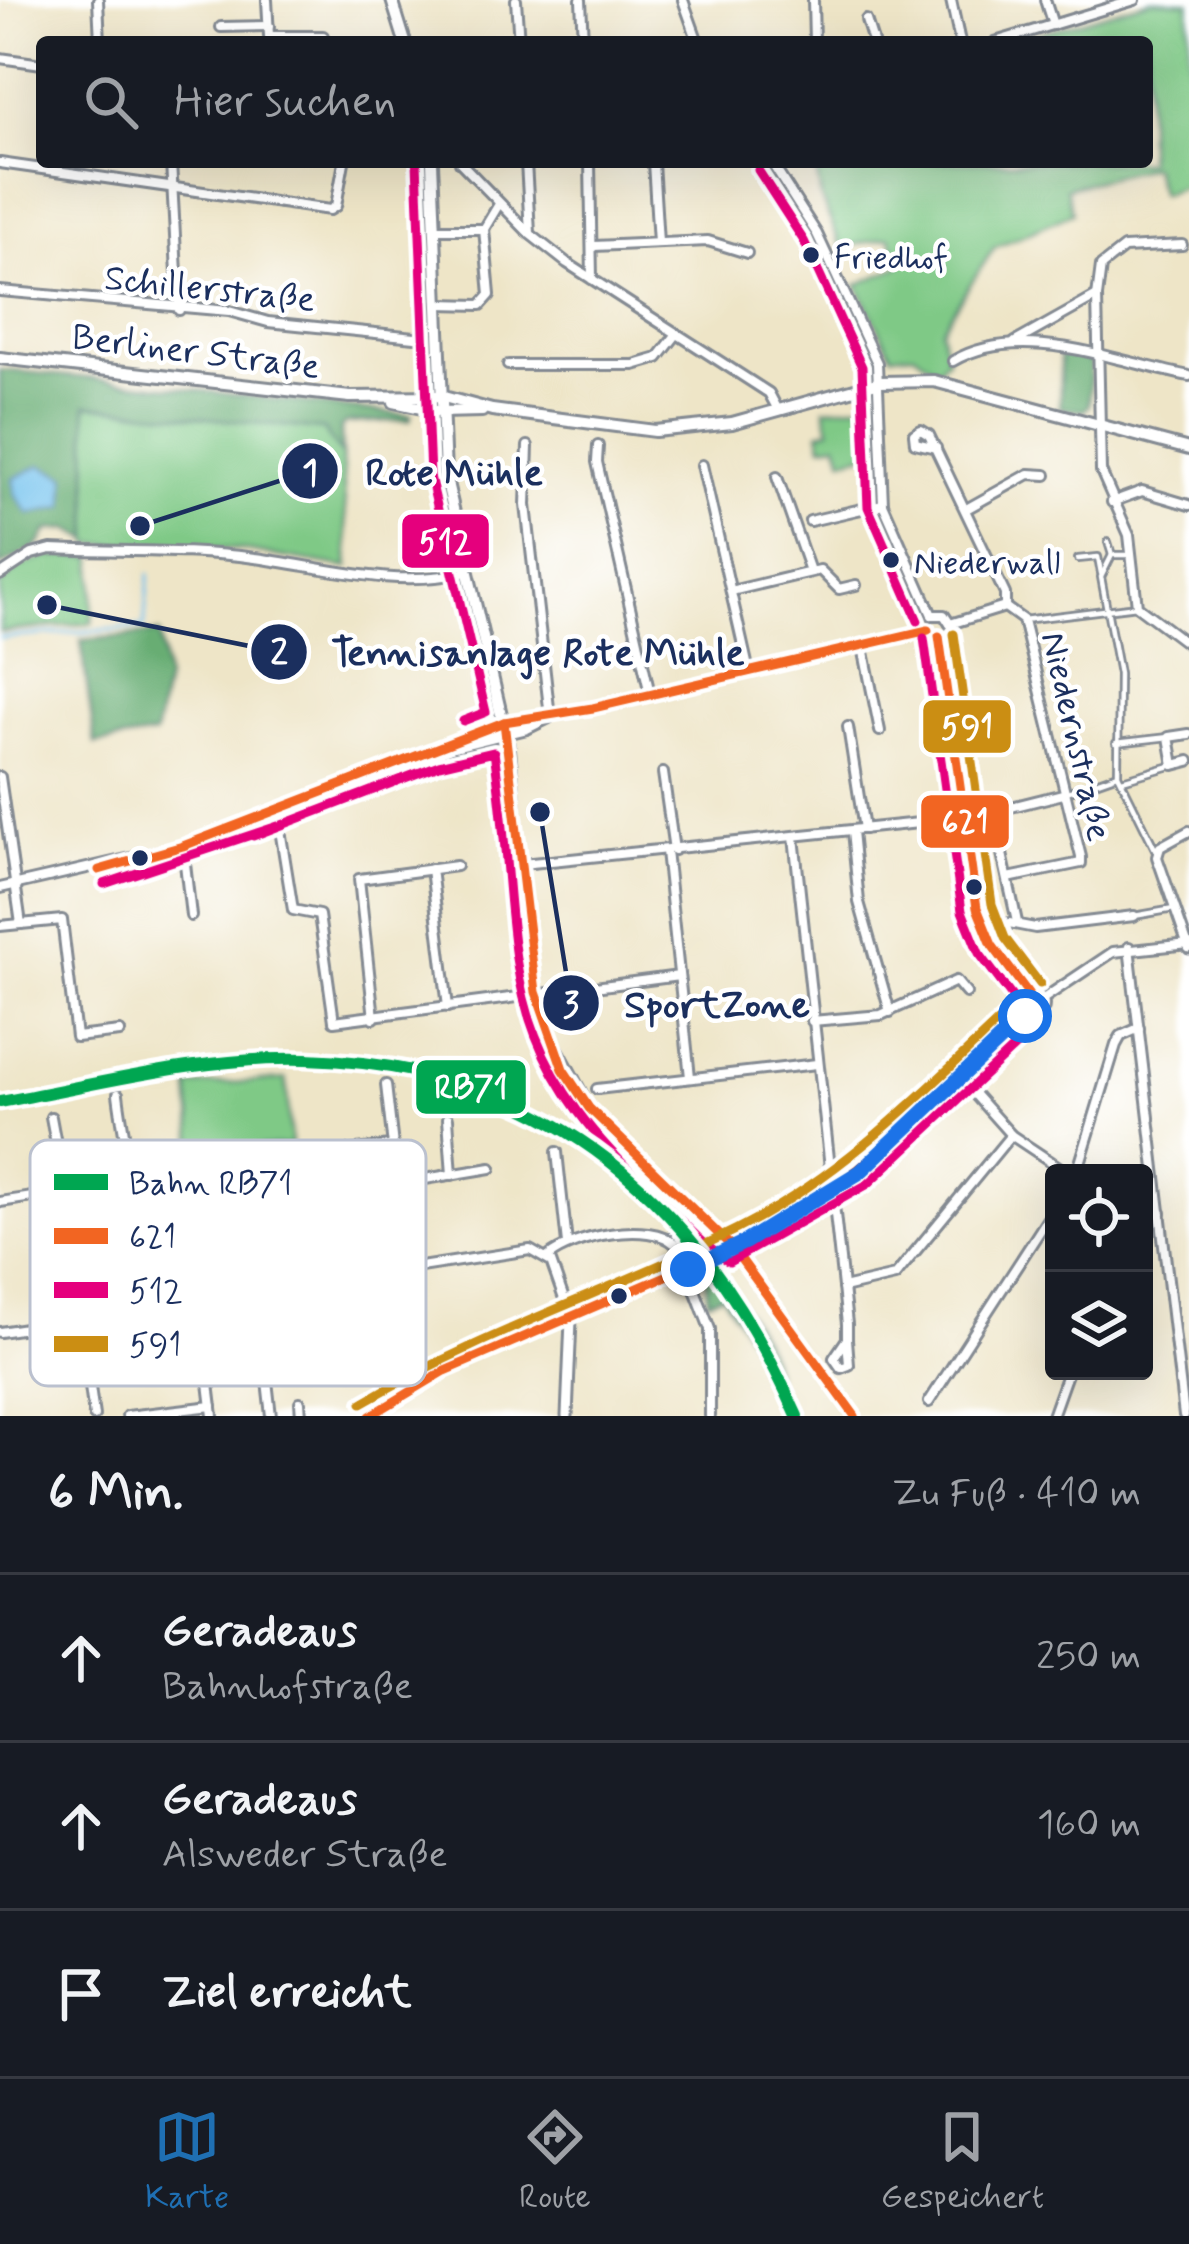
<!DOCTYPE html>
<html lang="de">
<head>
<meta charset="utf-8">
<style>
  body { margin:0; font-family:Mynerve,sans-serif; background:#242831; color:#f1f3f6 }
  .controls { position:absolute; right:36px; bottom:36px; display:grid; overflow:hidden; border-radius:12px; box-shadow:0 12px 48px #0002 }
  .controls button { width:108px; height:108px; display:grid; place-items:center; padding:0; border:0; border-bottom:3px solid #363941; background:#171b24; color:#f1f3f6; font:60px sans-serif }
  .stop { position:absolute; width:36px; height:36px; margin:-27px; border:9px solid #1a73e8; border-radius:50%; background:#fff }
  .stop.end { background:#1a73e8; border-color:#fff; box-shadow:0 3px 12px #0008 }
  .list { margin:0; padding:0; list-style:none }
  h2 { display:flex; justify-content:space-between; align-items:center; height:156px; margin:0; padding:0 48px; font-size:51px }
  h2 small { font-size:39px; font-weight:400; color:#9ea1a6 }
  .list li { display:grid; grid-template-columns:78px 1fr auto; gap:36px; align-items:center; box-sizing:border-box; height:168px; padding:0 48px; border-top:3px solid #363941 }
  .list b { display:block; font-size:45px; white-space:nowrap }
  .list p { margin:0; font-size:39px; white-space:nowrap; color:#9ea1a6 }
  .list em { font-size:39px; font-style:normal; color:#9ea1a6 }
  .icon { flex:none; width:66px; height:66px; fill:none; stroke:currentColor; stroke-width:2; stroke-linecap:round; stroke-linejoin:round }
  .map { position:relative; flex:none; width:1189px; height:1416px; overflow:hidden }
  .search { position:absolute; background:#171b24; box-shadow:0 12px 48px #0002; left:36px; right:36px; top:36px; height:132px; display:flex; align-items:center; gap:30px; box-sizing:border-box; padding:0 42px; border-radius:12px; color:#9ea1a6; font-size:45px }
  .sheet { height:660px; background:#171b24 }
  nav { display:flex; justify-content:space-around; align-items:center; box-sizing:border-box; height:168px; border-top:3px solid #363941; background:#171b24; font-size:33px; color:#9ea1a6 }
  nav a { display:grid; justify-items:center; gap:6px }
  nav .on { color:#1f6fb2 }
  .map>svg:first-child { display:block }
  .green { fill:#7fc986; stroke:#4d7c72; stroke-width:3 }
  .forest { fill:#67ad73; stroke:#416e68; stroke-width:3 }
  .water { fill:#73c2ee; stroke:#4778a6; stroke-width:3 }
  .lines { fill:none; stroke-linecap:round; stroke-linejoin:round }
  .stream { stroke:#73c2ee; stroke-width:3 }
  .pedestrian-casing { stroke:#848a92; stroke-width:10 }
  .minor-casing { stroke:#848a92; stroke-width:14 }
  .tertiary-casing { stroke:#848a92; stroke-width:15 }
  .primary-casing { stroke:#848a92; stroke-width:16 }
  .pedestrian { stroke:#fff; stroke-width:4.5 }
  .minor { stroke:#fff; stroke-width:8 }
  .tertiary { stroke:#fff; stroke-width:9 }
  .primary { stroke:#fff; stroke-width:10 }
  .bus-1-casing { stroke:#fff; stroke-width:18 }
  .bus-2-casing { stroke:#fff; stroke-width:18 }
  .bus-3-casing { stroke:#fff; stroke-width:18 }
  .bus-1 { stroke:#f26522; stroke-width:9 }
  .bus-2 { stroke:#e5007d; stroke-width:9 }
  .bus-3 { stroke:#cb8e13; stroke-width:9 }
  .rail-1-casing { stroke:#fff; stroke-width:21 }
  .rail-1 { stroke:#00a651; stroke-width:12 }
  .route { stroke:#1a73e8; stroke-width:15 }
  .bus-dot { fill:#1b2f5e; stroke:#fff; stroke-width:4.5 }
  .labels { text-anchor:middle; stroke-width:9; stroke-linejoin:round; paint-order:stroke }
  .bus-label { font-size:33px; fill:#1b2f5e; stroke:#fff; text-anchor:start }
  .street-label { font-size:36px; fill:#1b2f5e; stroke:#fff }
  .key { fill:#fff; stroke:#bbc1cf; stroke-width:3 }
  .key-label { font-size:33px; fill:#1b2f5e }
  .leader { fill:none; stroke:#1b2f5e; stroke-width:4.5 }
  .callout-dot { fill:#1b2f5e; stroke:#fff; stroke-width:4.5 }
  .mark-label { font-size:36px; text-anchor:middle; font-weight:bold; fill:#fff }
  .callout-label { font-size:39px; text-anchor:middle; font-weight:bold; fill:#1b2f5e; stroke:#fff; stroke-width:9; stroke-linejoin:round; paint-order:stroke }
  .line-badge { stroke:#fff; stroke-width:4.5 }
  .badge-label { font-size:33px; text-anchor:middle; font-weight:bold; fill:#fff }
</style>
</head>
<body>
<div class="map">
<svg width="1189" height="1416" viewBox="0 0 1189 1416">
  <rect width="100%" height="100%" fill="#fff"/>
  <filter id="ink" filterUnits="userSpaceOnUse"><feTurbulence type="fractalNoise" baseFrequency=".00833" numOctaves="2"/><feDisplacementMap in="SourceGraphic" scale="24" xChannelSelector="R" yChannelSelector="G"/><feConvolveMatrix kernelMatrix="1 2 1 2 8 2 1 2 1" color-interpolation-filters="sRGB"/></filter>
  <filter id="wash" filterUnits="userSpaceOnUse"><feTurbulence type="fractalNoise" baseFrequency=".004" numOctaves="4" result="noise"/><feDisplacementMap in="SourceGraphic" scale="48" xChannelSelector="R" yChannelSelector="G"/><feGaussianBlur stdDeviation="2.7" result="paint"/><feColorMatrix in="noise" values="0 0 0 0 0 0 0 0 0 0 0 0 0 0 0 0 0 1.4 0 .05"/><feComposite in="paint" operator="in"/></filter>
  <g filter="url(#wash)">
    <rect width="100%" height="100%" fill="#eee5c7"/>
    <!-- green -->
    <g class="green">
      <polygon points="1151,0 1189,2 1189,184 1161,195 1152,166 1066,188 1072,213 994,248 941,329 947,358 937,370 914,353 892,355 857,285 900,266 890,237 842,248 821,198 815,162 1147,162 1147,42 1010,42"/>
      <polygon points="862,404 869,417 868,453 843,459 838,443 822,445 819,432 830,429 825,408"/>
      <polygon points="86,405 323,430 342,455 349,568 241,550 90,544"/>
      <polygon points="49,556 94,557 92,623 0,632 0,586 21,566"/>
      <polygon points="1006,709 1008,745 979,748 976,722 989,720 988,712"/>
      <polygon points="286,1079 291,1145 194,1152 189,1086"/>
    </g>
    <!-- forest -->
    <g class="forest">
      <polygon points="1060,353 1091,361 1089,405 1084,411 1060,408"/>
      <path d="M0,370C137,380 274,401 411,415L410,420L346,423L341,427L342,455L323,430L86,405L90,540L68,529L48,530L39,545L0,567Z"/>
      <polygon points="159,633 166,679 155,735 95,744 81,640"/>
      <path d="M716,1270C739,1301 772,1341 775,1381L722,1294L708,1301L705,1276Z"/>
    </g>
    <!-- water -->
    <polygon class="water" points="41,465 66,476 65,507 29,514 15,494 13,479"/>
    <g class="lines">
      <!-- stream -->
      <polyline class="stream" points="0,638 144,627 149,574"/>
    </g>
  </g>
  <g filter="url(#ink)">
    <g class="lines">
      <defs>
        <g id="pedestrian">
          <polyline points="1108,542 1112,555"/>
          <polyline points="1130,555 1112,555 1101,577 1119,674 1118,774 1157,853"/>
          <polyline points="1078,559 1098,557 1101,573"/>
          <polyline points="1023,620 1137,606"/>
          <polyline points="1116,743 1169,737"/>
          <polyline points="1122,780 1174,765"/>
          <polyline points="1067,792 1118,774"/>
          <polyline points="1134,916 1174,909"/>
        </g>
        <g id="minor">
          <polyline points="98,0 100,42"/>
          <polyline points="267,0 269,36 323,36"/>
          <polyline points="516,0 519,42"/>
          <polyline points="581,0 583,42"/>
          <polyline points="683,0 698,42"/>
          <polyline points="813,0 814,42"/>
          <polyline points="951,0 960,42"/>
          <polyline points="1045,0 1053,25"/>
          <polyline points="866,20 873,42"/>
          <polyline points="221,27 269,26"/>
          <polyline points="995,42 1135,0"/>
          <polyline points="0,58 42,64"/>
          <polyline points="171,162 179,310"/>
          <polyline points="460,162 530,234 567,263 769,393 778,410"/>
          <polyline points="526,162 530,233"/>
          <polyline points="590,162 592,279"/>
          <polyline points="653,162 658,243"/>
          <polyline points="771,162 817,234 877,363 883,504 932,615"/>
          <polyline points="0,163 330,210 336,206 344,162"/>
          <polyline points="437,229 484,229 490,295 481,305 438,304"/>
          <polyline points="484,229 499,204"/>
          <polyline points="1182,245 1124,248 1101,266 1097,297 1101,471 1129,535 1137,606 1189,645"/>
          <polyline points="594,246 708,241 747,253"/>
          <polyline points="0,291 229,311 268,322 415,337"/>
          <polyline points="1015,342 1097,296"/>
          <path d="M953,361C1021,321 1117,362 1189,376"/>
          <polyline points="508,365 634,365 658,358 676,335"/>
          <polyline points="528,446 526,505 550,717"/>
          <polyline points="598,446 597,462 650,694"/>
          <polyline points="936,448 915,443 914,434 921,430 929,435 1005,594 1005,607"/>
          <polyline points="702,465 749,672"/>
          <polyline points="777,477 810,571"/>
          <polyline points="1112,502 1142,491 1189,505"/>
          <polyline points="968,508 1029,474 1046,475"/>
          <polyline points="810,521 883,504"/>
          <path d="M0,575L32,554L51,549C118,552 189,549 255,558C324,567 395,589 466,572"/>
          <polyline points="731,591 820,570 839,589 856,585"/>
          <polyline points="1005,607 1023,620 1081,857 1081,863 1008,878"/>
          <polyline points="932,615 944,615 950,624"/>
          <polyline points="950,624 1005,607"/>
          <polyline points="939,636 977,908 992,945 1028,993"/>
          <polyline points="863,647 880,731"/>
          <polyline points="848,727 864,829"/>
          <polyline points="1189,734 1169,737 1174,765 1189,761"/>
          <polyline points="438,751 527,729 549,718"/>
          <polyline points="663,773 674,850"/>
          <polyline points="0,777 21,924"/>
          <polyline points="956,793 969,910 988,953 1021,998"/>
          <polyline points="277,811 293,910 319,915 334,1021 679,976"/>
          <polyline points="965,813 994,817 1003,809 1063,794"/>
          <polyline points="994,817 1017,922"/>
          <polyline points="852,831 859,902 890,1012"/>
          <polyline points="794,837 847,1324 847,1339 834,1358 841,1368 849,1365 847,1339"/>
          <polyline points="183,846 191,916"/>
          <polyline points="666,851 690,1077"/>
          <polyline points="522,864 958,819"/>
          <polyline points="431,869 448,1007"/>
          <polyline points="0,888 183,846 504,722 593,708 928,630"/>
          <polyline points="0,926 62,920 76,1037 120,1032"/>
          <polyline points="985,932 1009,923 1035,928 1134,916"/>
          <polyline points="1187,943 1157,857 1160,847 1189,831"/>
          <polyline points="1129,947 1184,1416"/>
          <circle cx="1032" cy="1005" r="12"/>
          <polyline points="1043,999 1113,952 1189,944"/>
          <polyline points="374,1018 359,879 456,866"/>
          <polyline points="812,1021 881,1015 956,981 966,993"/>
          <polyline points="962,1080 1011,1135 1068,1173"/>
          <polyline points="386,1085 407,1268"/>
          <polyline points="597,1089 817,1064"/>
          <path d="M118,1094C127,1167 147,1235 156,1308"/>
          <polyline points="51,1117 65,1192"/>
          <polyline points="448,1118 452,1175"/>
          <polyline points="557,1152 567,1244"/>
          <polyline points="306,1156 390,1146"/>
          <polyline points="1077,1173 1116,1045 1121,1036 1139,1028"/>
          <polyline points="395,1184 491,1168"/>
          <polyline points="0,1202 65,1192 81,1319"/>
          <polyline points="343,1203 351,1277"/>
          <polyline points="1144,1215 1161,1213"/>
          <polyline points="732,1247 859,1172 1026,1016"/>
          <path d="M548,1257C573,1236 650,1220 675,1244"/>
          <polyline points="687,1269 710,1329 710,1416"/>
          <polyline points="843,1288 895,1276 1011,1135"/>
          <polyline points="257,1292 271,1416"/>
          <polyline points="199,1301 213,1416"/>
          <polyline points="357,1320 376,1317"/>
          <polyline points="344,1322 357,1320 364,1361"/>
          <polyline points="308,1327 329,1325"/>
          <polyline points="0,1332 530,1250 551,1262 571,1319"/>
          <polyline points="336,1371 329,1325 344,1322 339,1278"/>
          <polyline points="300,1402 301,1416"/>
          <polyline points="929,1402 1054,1209"/>
          <polyline points="94,1416 88,1372 116,1367"/>
          <polyline points="127,1416 212,1406"/>
          <polyline points="1052,1416 1068,1371"/>
        </g>
        <g id="tertiary">
          <polyline points="1188,944 1189,948"/>
          <polyline points="704,1257 711,1245 706,1223"/>
          <polyline points="370,1416 445,1371 732,1247"/>
          <polyline points="567,1416 571,1320"/>
        </g>
        <g id="primary">
          <polyline points="392,0 405,42"/>
          <polyline points="432,162 445,474 509,749 529,953 544,1025 589,1108 732,1247 855,1416"/>
          <polyline points="0,358 350,397 440,396 492,410 655,431 732,423 880,382 934,381 1189,449"/>
          <polyline points="394,402 440,412 482,411"/>
        </g>
      </defs>
      <!-- pedestrian casing -->
      <use href="#pedestrian" class="pedestrian-casing"/>
      <!-- minor casing -->
      <use href="#minor" class="minor-casing"/>
      <!-- tertiary casing -->
      <use href="#tertiary" class="tertiary-casing"/>
      <!-- primary casing -->
      <use href="#primary" class="primary-casing"/>
      <!-- pedestrian -->
      <use href="#pedestrian" class="pedestrian"/>
      <!-- minor -->
      <use href="#minor" class="minor"/>
      <!-- tertiary -->
      <use href="#tertiary" class="tertiary"/>
      <!-- primary -->
      <use href="#primary" class="primary"/>
      <defs>
        <g id="bus-1">
          <polyline points="939,636 977,908 992,945 1028,993"/>
          <polyline points="504,722 536,992 563,1069 589,1108 732,1247 855,1416"/>
          <polyline points="99,870 183,846 504,722 593,708 928,630"/>
          <polyline points="370,1416 445,1371 745,1242 831,1191 897,1138 1026,1016"/>
        </g>
        <g id="bus-2">
          <polyline points="417,163 430,476 486,712 463,721"/>
          <polyline points="758,170 804,241 862,367 868,507 918,621"/>
          <polyline points="924,638 962,911 979,953 1016,1002"/>
          <path d="M253,836L439,765L494,752C524,953 486,1042 654,1193C678,1215 702,1246 729,1262L868,1184L1036,1027"/>
          <polyline points="104,884 278,826"/>
        </g>
        <g id="bus-3">
          <polyline points="954,634 992,904 1005,938 1040,984"/>
          <path d="M362,1403C482,1332 613,1291 737,1229C845,1175 929,1087 1016,1005"/>
        </g>
      </defs>
      <!-- bus-1 casing -->
      <use href="#bus-1" class="bus-1-casing"/>
      <!-- bus-2 casing -->
      <use href="#bus-2" class="bus-2-casing"/>
      <!-- bus-3 casing -->
      <use href="#bus-3" class="bus-3-casing"/>
      <!-- bus-1 -->
      <use href="#bus-1" class="bus-1"/>
      <!-- bus-2 -->
      <use href="#bus-2" class="bus-2"/>
      <!-- bus-3 -->
      <use href="#bus-3" class="bus-3"/>
      <defs>
        <path id="rail-1" d="M0,1102C100,1084 203,1056 306,1059C550,1065 702,1202 797,1416"/>
      </defs>
      <!-- rail-1 casing -->
      <use href="#rail-1" class="rail-1-casing"/>
      <!-- rail-1 -->
      <use href="#rail-1" class="rail-1"/>
    </g>
  </g>
  <g class="lines" filter="url(#ink)">
    <!-- route -->
    <polyline class="route" points="688,1269 745,1242 860,1172 1025,1016"/>
  </g>
  <!-- markers -->
  <g class="bus-dot">
    <circle cx="811" cy="255" r="10"/>
    <circle cx="891" cy="560" r="10"/>
    <circle cx="140" cy="858" r="10"/>
    <circle cx="974" cy="887" r="10"/>
    <circle cx="619" cy="1296" r="10"/>
  </g>
  <g class="labels">
    <!-- bus labels -->
    <g class="bus-label">
      <text x="834" y="268">Friedhof</text>
      <text x="914" y="573">Niederwall</text>
    </g>
    <!-- street labels -->
    <g class="street-label">
      <text transform="translate(210 287) rotate(6)" y="13">Schillerstraße</text>
      <text transform="translate(196 350) rotate(7)" y="13">Berliner Straße</text>
      <text transform="translate(1078 736) rotate(77)" y="13">Niedernstraße</text>
    </g>
  </g>
  <!-- legend -->
  <rect x="30" y="1140" width="396" height="246" rx="18" class="key"/>
  <rect x="54" y="1174" width="54" height="16" fill="#00a651"/>
  <rect x="54" y="1228" width="54" height="16" fill="#f26522"/>
  <rect x="54" y="1282" width="54" height="16" fill="#e5007d"/>
  <rect x="54" y="1336" width="54" height="16" fill="#cb8e13"/>
  <g class="key-label">
    <text x="129" y="1194">Bahn RB71</text>
    <text x="129" y="1248">621</text>
    <text x="129" y="1302">512</text>
    <text x="129" y="1356">591</text>
  </g>
  <!-- callouts -->
  <path class="leader" d="M140 526L310 471M47 605L279 652M540 812L571 1003"/>
  <g class="callout-dot">
    <circle cx="140" cy="526" r="12"/>
    <circle cx="47" cy="605" r="12"/>
    <circle cx="540" cy="812" r="12"/>
    <circle cx="310" cy="471" r="30"/>
    <circle cx="279" cy="652" r="30"/>
    <circle cx="571" cy="1003" r="30"/>
  </g>
  <g class="mark-label">
    <text x="310" y="484">1</text>
    <text x="279" y="664">2</text>
    <text x="571" y="1016">3</text>
  </g>
  <g class="callout-label">
    <text x="454" y="485">Rote Mühle</text>
    <text x="538" y="665">Tennisanlage Rote Mühle</text>
    <text x="717" y="1017">SportZone</text>
  </g>
  <g class="line-badge">
    <rect x="400" y="512" width="91" height="58" rx="12" fill="#e5007d"/>
    <rect x="921" y="698" width="92" height="57" rx="12" fill="#cb8e13"/>
    <rect x="919" y="793" width="92" height="57" rx="12" fill="#f26522"/>
    <rect x="414" y="1058" width="114" height="58" rx="12" fill="#00a651"/>
  </g>
  <g class="badge-label">
    <text x="445" y="553">512</text>
    <text x="967" y="738">591</text>
    <text x="965" y="833">621</text>
    <text x="471" y="1098">RB71</text>
  </g>
</svg>
<div class="controls">
<button><svg class="icon" aria-label="locate" viewBox="0 0 24 24"><circle cx="12" cy="12" r="6"/><path d="M12 2v4M12 18v4M2 12h4M18 12h4"/></svg></button>
<button><svg class="icon" aria-label="layers" viewBox="0 0 24 24"><path d="M12 4l9 5-9 5-9-5zM3 14l9 5 9-5"/></svg></button>
</div>
<div class="stop" style="left:1025px;top:1016px"></div>
<div class="stop end" style="left:688px;top:1269px"></div>
<div class="search"><svg class="icon" aria-label="search" viewBox="0 0 24 24"><circle cx="10" cy="10" r="6"/><path d="M15 15l6 6"/></svg>Hier suchen</div>
</div>
<section class="sheet">
<h2>6 Min.<small>Zu Fuß · 410 m</small></h2>
<ul class="list">
<li><svg class="icon" aria-label="ahead" viewBox="0 0 24 24"><path d="M12 20V5M6 11l6-6 6 6"/></svg><div><b>Geradeaus</b><p>Bahnhofstraße</p></div><em>250 m</em></li>
<li><svg class="icon" aria-label="ahead" viewBox="0 0 24 24"><path d="M12 20V5M6 11l6-6 6 6"/></svg><div><b>Geradeaus</b><p>Alsweder Straße</p></div><em>160 m</em></li>
<li><svg class="icon" aria-label="arrive" viewBox="0 0 24 24"><path d="M6 21V4h12l-3 4 3 4H6"/></svg><div><b>Ziel erreicht</b></div></li>
</ul>
</section>
<nav>
<a class="on"><svg class="icon" aria-label="map" viewBox="0 0 24 24"><path d="M3 6l6-2 6 2 6-2v14l-6 2-6-2-6 2zM9 4v14M15 6v14"/></svg>Karte</a>
<a><svg class="icon" aria-label="directions" viewBox="0 0 24 24"><path d="M12 3l9 9-9 9-9-9zM9 14v-3h6M13 9l2 2-2 2"/></svg>Route</a>
<a><svg class="icon" aria-label="saved" viewBox="0 0 24 24"><path d="M7 4h10v16l-5-4-5 4z"/></svg>Gespeichert</a>
</nav>
</body>
</html>
